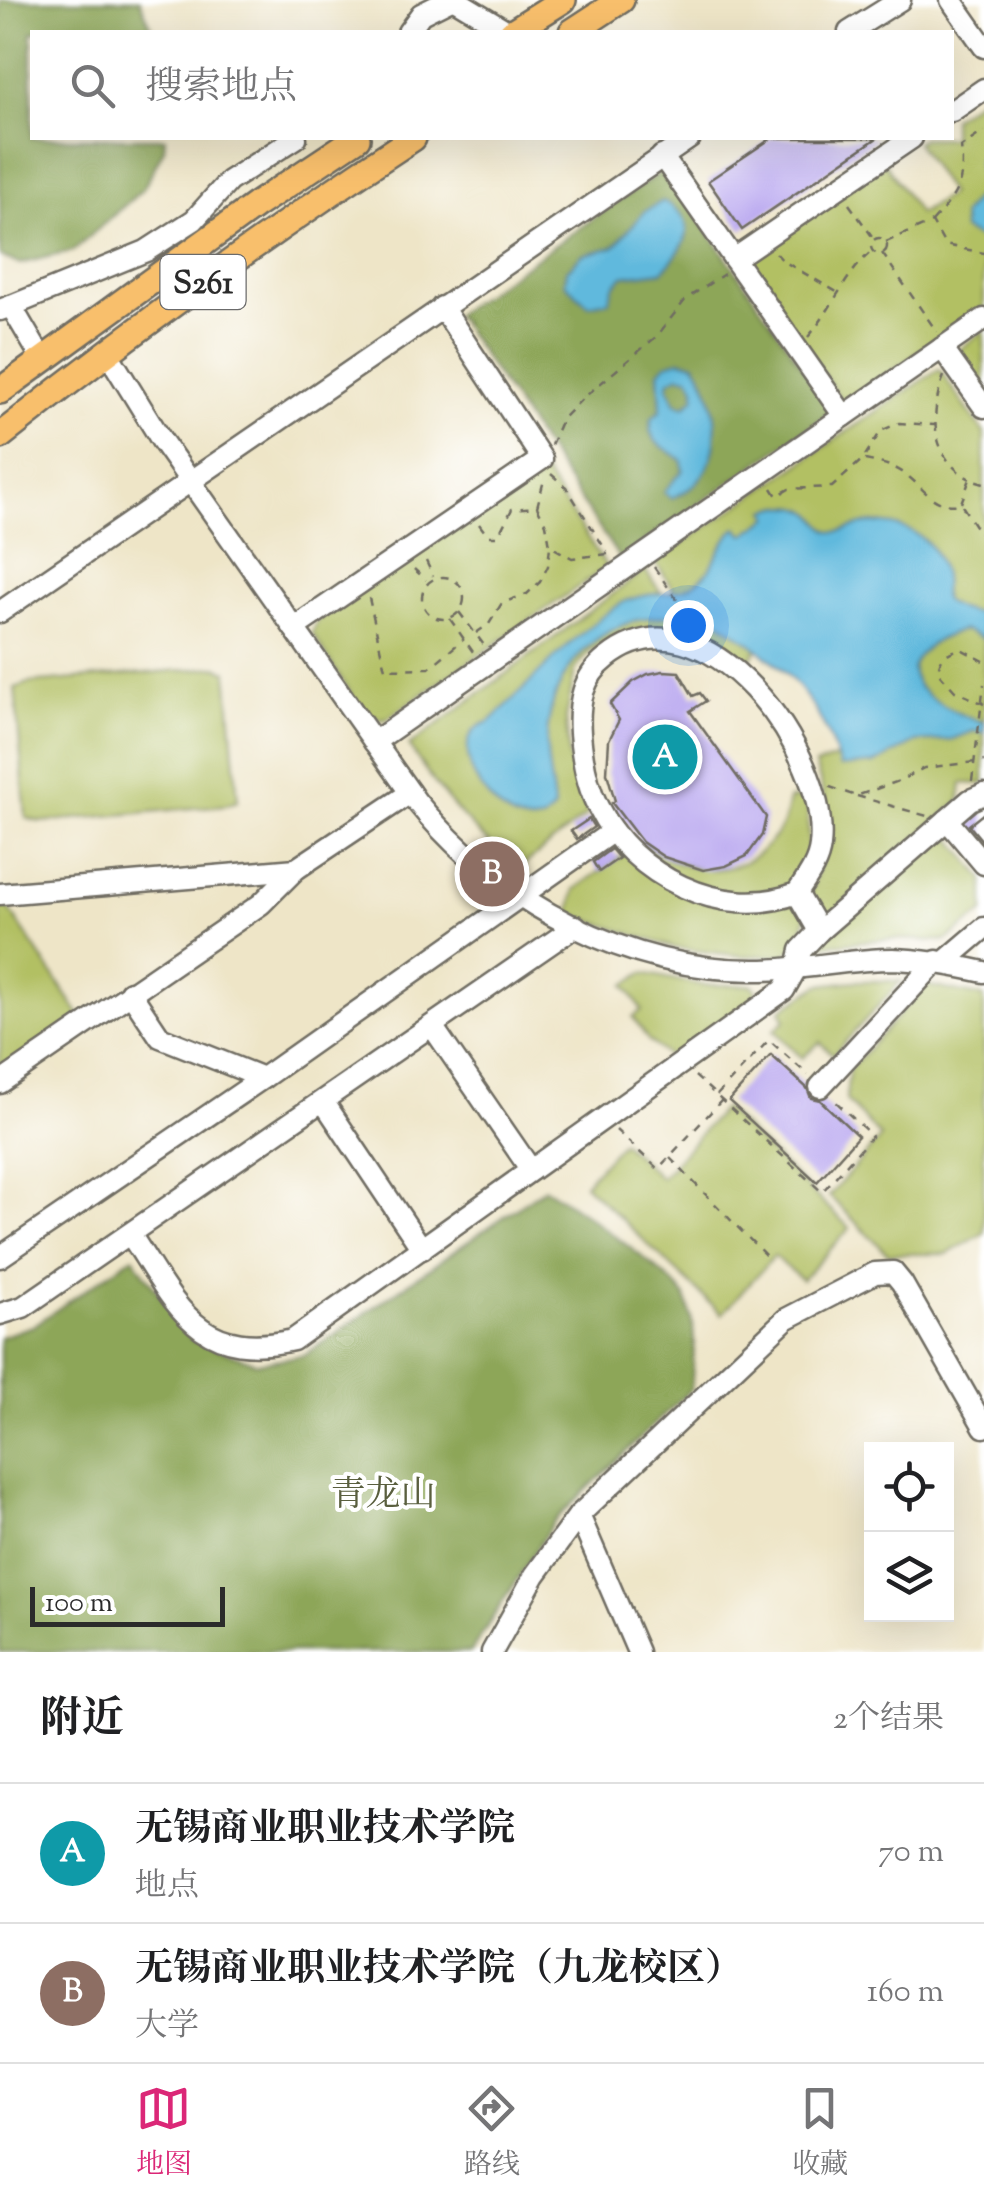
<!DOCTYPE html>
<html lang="zh">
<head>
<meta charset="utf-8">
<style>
  body { margin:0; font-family:"Sorts Mill Goudy","Noto Serif SC",serif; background:#f6f6f6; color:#202124 }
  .controls { position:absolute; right:30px; bottom:30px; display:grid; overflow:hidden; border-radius:0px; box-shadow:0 10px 40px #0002 }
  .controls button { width:90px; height:90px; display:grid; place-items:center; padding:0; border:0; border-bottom:2px solid #e0e0e0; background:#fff; color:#202124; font:50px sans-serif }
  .scale { position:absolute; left:30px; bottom:25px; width:195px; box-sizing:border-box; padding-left:10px; border:5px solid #2b2b2b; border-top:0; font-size:28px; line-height:35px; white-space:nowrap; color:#2b2b2b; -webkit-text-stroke:8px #fff; paint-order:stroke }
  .you { position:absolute; left:688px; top:625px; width:35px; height:35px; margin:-25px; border:8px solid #fff; border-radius:50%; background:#1a73e8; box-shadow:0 0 0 15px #1a73e833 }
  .badge { display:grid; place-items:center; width:65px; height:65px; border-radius:50%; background:#db2777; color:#fff; font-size:32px; font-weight:700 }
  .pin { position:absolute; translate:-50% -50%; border:5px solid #fff; box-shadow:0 2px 10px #0006 }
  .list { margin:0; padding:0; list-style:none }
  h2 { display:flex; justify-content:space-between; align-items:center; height:130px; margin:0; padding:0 40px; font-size:42px }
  h2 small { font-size:32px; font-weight:400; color:#757577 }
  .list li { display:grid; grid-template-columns:65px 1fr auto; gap:30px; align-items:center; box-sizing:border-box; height:140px; padding:0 40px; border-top:2px solid #e0e0e0 }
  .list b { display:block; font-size:38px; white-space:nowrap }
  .list p { margin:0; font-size:32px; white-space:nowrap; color:#757577 }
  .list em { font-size:32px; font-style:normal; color:#757577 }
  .icon { flex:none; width:55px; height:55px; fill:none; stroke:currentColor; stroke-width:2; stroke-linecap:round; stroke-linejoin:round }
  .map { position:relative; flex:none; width:984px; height:1652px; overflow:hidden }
  .search { position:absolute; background:#fff; box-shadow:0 10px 40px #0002; left:30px; right:30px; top:30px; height:110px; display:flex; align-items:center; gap:25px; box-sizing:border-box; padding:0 35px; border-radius:0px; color:#757577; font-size:38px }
  .sheet { height:410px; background:#fff }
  nav { display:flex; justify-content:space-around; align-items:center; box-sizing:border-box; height:140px; border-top:2px solid #e0e0e0; background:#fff; font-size:28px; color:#757577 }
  nav a { display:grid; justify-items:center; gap:5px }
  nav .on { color:#db2777 }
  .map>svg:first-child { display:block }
  .green { fill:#b2c063; stroke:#6e7647; stroke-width:2.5 }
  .forest { fill:#8da659; stroke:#5c6842; stroke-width:2.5 }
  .water { fill:#60b9dd; stroke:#467284; stroke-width:2.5; fill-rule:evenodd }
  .building { fill:#b7a5ef }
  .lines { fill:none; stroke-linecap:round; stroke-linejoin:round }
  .minor-casing { stroke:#6f6c62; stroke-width:25 }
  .major-casing { stroke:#6f6c62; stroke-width:30 }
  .path { stroke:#6f6c62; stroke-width:2.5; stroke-dasharray:8 8; stroke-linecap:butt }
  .minor { stroke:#fff; stroke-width:20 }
  .major { stroke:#f8bf6c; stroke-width:25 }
  .labels { text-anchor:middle; stroke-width:8; stroke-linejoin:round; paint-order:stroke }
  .shield { fill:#fff; stroke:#6b6b6b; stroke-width:2.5 }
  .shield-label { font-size:32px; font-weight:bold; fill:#2b2b2b }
  .park-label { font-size:35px; fill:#5a5f3f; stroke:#fff }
</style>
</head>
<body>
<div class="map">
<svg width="984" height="1652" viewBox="0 0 984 1652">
  <rect width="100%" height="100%" fill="#fff"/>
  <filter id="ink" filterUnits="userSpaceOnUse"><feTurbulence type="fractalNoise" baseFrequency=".01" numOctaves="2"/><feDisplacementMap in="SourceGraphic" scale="20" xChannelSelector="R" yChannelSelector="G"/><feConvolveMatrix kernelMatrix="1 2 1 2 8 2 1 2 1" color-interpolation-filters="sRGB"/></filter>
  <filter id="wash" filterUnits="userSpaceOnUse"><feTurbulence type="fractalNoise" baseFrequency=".0048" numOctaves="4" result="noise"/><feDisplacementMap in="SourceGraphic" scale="40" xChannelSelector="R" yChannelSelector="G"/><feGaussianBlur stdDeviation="2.25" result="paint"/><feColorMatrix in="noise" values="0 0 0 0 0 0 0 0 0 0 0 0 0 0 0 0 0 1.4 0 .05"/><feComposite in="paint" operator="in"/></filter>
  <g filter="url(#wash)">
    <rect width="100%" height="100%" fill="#eee5c7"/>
    <!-- green -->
    <g class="green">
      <polygon points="984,96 984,308 844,404 744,260 885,163 919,214 950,194 916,142 923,138 952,138 952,118"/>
      <polygon points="984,330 984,394 959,358 958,351"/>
      <path d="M939,369L984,433V784L962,783L960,801L824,920L809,896C827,850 832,811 815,765L840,757L813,696L759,647L745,667L712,644L655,562Z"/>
      <polygon points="540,467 607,567 385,720 365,716 312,633 318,620"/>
      <path d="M645,570L687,629L653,626L625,632L591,650L575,670L566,719L569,759L588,814L520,868C476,837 438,791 409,746Z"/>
      <polygon points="217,667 227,671 238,801 226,805 40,822 26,818 15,688 29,683"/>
      <path d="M807,798C809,831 812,910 800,939C796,946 790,951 784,956H741L675,948L570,914L575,889L641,842C687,877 744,884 780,829C785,822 787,808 789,799Z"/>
      <polygon points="945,830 984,879 984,912 946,941 891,939 813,946"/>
      <polygon points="6,904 81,1017 0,1072 0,908"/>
      <polygon points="643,973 702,985 753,985 756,991 753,1007 674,1061 648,1040 633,1017 642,1010 625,985"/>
      <polygon points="854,981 901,981 833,1055 820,1042 802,1058 774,1030 786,1020 781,1010 819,985"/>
      <polygon points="926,985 984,997 984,1233 947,1254 888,1254 829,1196 881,1137 846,1100 849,1070"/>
      <polygon points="723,1108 850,1228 802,1280 774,1256 722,1314 584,1184 622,1142 661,1178"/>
    </g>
    <!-- forest -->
    <g class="forest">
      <polygon points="0,0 140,0 153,32 32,32 32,138 165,138 164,149 143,189 73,251 19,264 0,256"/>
      <polygon points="665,169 833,411 620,559 455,314"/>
      <path d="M545,1188C569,1202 675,1277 685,1297C698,1327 694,1358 691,1389L554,1521L471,1652H0V1337L33,1326L133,1257L192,1340L257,1363L305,1355Z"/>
    </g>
    <!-- water -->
    <g class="water">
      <polygon points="984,151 984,241 963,230 962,215 982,189 978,161"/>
      <path d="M663,201C703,221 686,246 663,271L623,276L613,287L609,301L588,305L565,283L567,270L582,255L614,247L644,212Z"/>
      <path d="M679,360L695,363C724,404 728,480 671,498L664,492L683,470L682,460L657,443L650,431L652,418L661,410L659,371L666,364ZM679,375L689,377L695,387V397L685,406L676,403L668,386L670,380Z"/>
      <path d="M781,506C792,506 803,506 812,513C820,519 824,532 836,532C849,531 861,522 875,523C922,525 948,552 943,599C953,610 970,612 984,614V639L964,630C945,634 901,655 916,682C925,699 965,718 984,722V733L974,731L950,740L916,742L874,764L840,767C821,702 786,666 730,629C721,623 714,616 704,612C681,615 656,615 634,621C580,638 550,683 547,738C545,762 553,784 554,808C519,863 426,740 489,722C533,682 571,635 622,603C646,589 680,599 702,578C717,564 721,539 737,528L744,535L770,517L767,510Z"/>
    </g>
    <g id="blocks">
      <!-- building -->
      <g class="building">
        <polygon points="772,138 877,138 742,230 708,181"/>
        <polygon points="663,671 679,672 693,696 700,693 706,701 690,711 766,817 762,835 747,856 726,866 703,870 664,857 642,842 612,803 615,801 607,773 609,740 619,720 610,704 633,682 648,674"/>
        <polygon points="984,813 984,843 969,825"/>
        <polygon points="589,819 594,827 577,839 571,831"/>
        <polygon points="611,849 619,858 599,872 593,862"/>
        <polygon points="771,1055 807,1088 811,1098 820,1100 858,1136 817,1182 729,1101"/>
      </g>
    </g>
  </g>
  <g filter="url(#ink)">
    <use href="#blocks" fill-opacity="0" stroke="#6f6c62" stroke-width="2.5"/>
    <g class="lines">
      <defs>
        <g id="minor">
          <polyline points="456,0 509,32"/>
          <polyline points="951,0 984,47"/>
          <polyline points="408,32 421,14 449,0"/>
          <polyline points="849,32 900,0"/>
          <polyline points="952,111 984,89"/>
          <polyline points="662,156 844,416"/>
          <polyline points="734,259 912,138"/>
          <polyline points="11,306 146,251 194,220 229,181 296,138"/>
          <polyline points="0,310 11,306 42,359"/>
          <polyline points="942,348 984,407"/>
          <path d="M107,352L162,441L416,801C498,903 630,973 763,970C806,969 850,959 893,959C924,960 953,965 984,972"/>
          <polyline points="0,612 690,138"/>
          <polyline points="294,628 542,459 442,307"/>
          <polyline points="374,742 984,319"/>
          <polyline points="947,820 984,864"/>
          <path d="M797,893C722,922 632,875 598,807C586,784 582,758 580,733C578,703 582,677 607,658C704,580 831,756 820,846C818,864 807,878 797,893L819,931"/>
          <polyline points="0,894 296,869"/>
          <polyline points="943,963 984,928"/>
          <polyline points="130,992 160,1037 263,1078"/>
          <polyline points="432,1026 531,1170"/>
          <polyline points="0,1083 261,904 296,869 410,793"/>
          <polyline points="820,1087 937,961"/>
          <polyline points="323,1101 422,1249"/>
          <path d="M130,1234C176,1303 196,1362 293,1340L784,990L797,967L801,950L819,931L970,800L984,794"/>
          <polyline points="0,1257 263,1078 613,831"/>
          <polyline points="0,1314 23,1307 576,926"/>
          <polyline points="579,1515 638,1652"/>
          <polyline points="492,1652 535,1575 579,1515 786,1319 875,1273 893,1272 902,1283 984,1427"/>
        </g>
        <g id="major">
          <polyline points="512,32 563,0"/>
          <polyline points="572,32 621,0"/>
          <polyline points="0,391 256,205 357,138"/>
          <path d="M0,436C133,330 271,231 413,138"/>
        </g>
      </defs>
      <!-- minor casing -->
      <use href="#minor" class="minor-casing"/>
      <!-- major casing -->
      <use href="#major" class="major-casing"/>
      <!-- path -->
      <g class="path">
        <polyline points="849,204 874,239"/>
        <path d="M932,222C956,195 965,185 961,147L984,131"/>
        <circle cx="879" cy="246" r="8"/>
        <polyline points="886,242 932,222 945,245 984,253"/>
        <polyline points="776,253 783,261 837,292"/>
        <polyline points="882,253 937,332"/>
        <path d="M808,337C832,310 844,275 872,251"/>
        <path d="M944,376C929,415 931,458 970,479"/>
        <polyline points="551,445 562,419 582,399 657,336 686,299 724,274"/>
        <path d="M865,460C879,463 893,465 905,474C925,488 932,509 961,504L984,540"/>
        <polyline points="551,474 566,487 607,552"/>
        <polyline points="772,488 777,496 789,489 832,487 863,459 881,431 899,423 935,425"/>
        <polyline points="961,503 970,479 984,483"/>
        <polyline points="537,507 544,480"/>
        <polyline points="479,524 488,536 498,536 512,509 537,507 546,524 550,545"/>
        <polyline points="426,561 433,576"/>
        <polyline points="654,567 698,630"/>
        <polyline points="414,569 426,580"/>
        <circle cx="443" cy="598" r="21"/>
        <polyline points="369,598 385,669 429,668 464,639"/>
        <polyline points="459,612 484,645"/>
        <polyline points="450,619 473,652"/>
        <polyline points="476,633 489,624 502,603 527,594 540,582 548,566 550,546 572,558 609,554"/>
        <path d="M984,661L961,649C946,653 940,656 938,672L955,691L984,704"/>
        <polyline points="972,781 984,684"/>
        <polyline points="830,787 856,796 899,781 924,768 984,761"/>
        <polyline points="857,796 927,816"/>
        <polyline points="695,1076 822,1192 872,1136 832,1098"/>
        <polyline points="717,1095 769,1040 808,1075"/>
        <polyline points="616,1130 658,1169 722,1100"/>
        <polyline points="670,1158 767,1257"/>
      </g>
      <!-- minor -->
      <use href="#minor" class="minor"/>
      <!-- major -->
      <use href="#major" class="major"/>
    </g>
  </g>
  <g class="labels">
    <!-- shield labels -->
    <rect class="shield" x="160.5" y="255" width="85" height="54" rx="8"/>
    <g class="shield-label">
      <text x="203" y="293">S261</text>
    </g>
    <!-- park labels -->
    <g class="park-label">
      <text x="383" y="1505">青龙山</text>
    </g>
  </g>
</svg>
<div class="controls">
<button><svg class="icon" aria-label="locate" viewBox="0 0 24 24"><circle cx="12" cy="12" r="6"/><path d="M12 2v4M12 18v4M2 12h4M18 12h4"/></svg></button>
<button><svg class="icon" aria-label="layers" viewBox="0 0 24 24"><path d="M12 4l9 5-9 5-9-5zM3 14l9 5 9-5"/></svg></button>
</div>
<div class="scale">100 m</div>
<div class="you"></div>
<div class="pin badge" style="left:665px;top:757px;background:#0f9aa8">A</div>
<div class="pin badge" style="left:492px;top:874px;background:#8d6e63">B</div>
<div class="search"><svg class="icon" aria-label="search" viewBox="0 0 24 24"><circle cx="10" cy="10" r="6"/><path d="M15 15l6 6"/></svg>搜索地点</div>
</div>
<section class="sheet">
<h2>附近<small>2个结果</small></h2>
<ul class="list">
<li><span class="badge" style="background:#0f9aa8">A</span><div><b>无锡商业职业技术学院</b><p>地点</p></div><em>70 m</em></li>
<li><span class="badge" style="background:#8d6e63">B</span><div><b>无锡商业职业技术学院（九龙校区）</b><p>大学</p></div><em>160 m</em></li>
</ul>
</section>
<nav>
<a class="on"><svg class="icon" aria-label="map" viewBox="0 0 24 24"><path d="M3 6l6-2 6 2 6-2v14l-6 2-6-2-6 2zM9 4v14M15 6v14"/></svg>地图</a>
<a><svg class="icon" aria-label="directions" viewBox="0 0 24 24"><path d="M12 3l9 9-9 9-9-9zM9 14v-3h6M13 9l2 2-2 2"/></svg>路线</a>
<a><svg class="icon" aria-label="saved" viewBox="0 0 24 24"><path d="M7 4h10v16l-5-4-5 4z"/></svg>收藏</a>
</nav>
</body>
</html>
